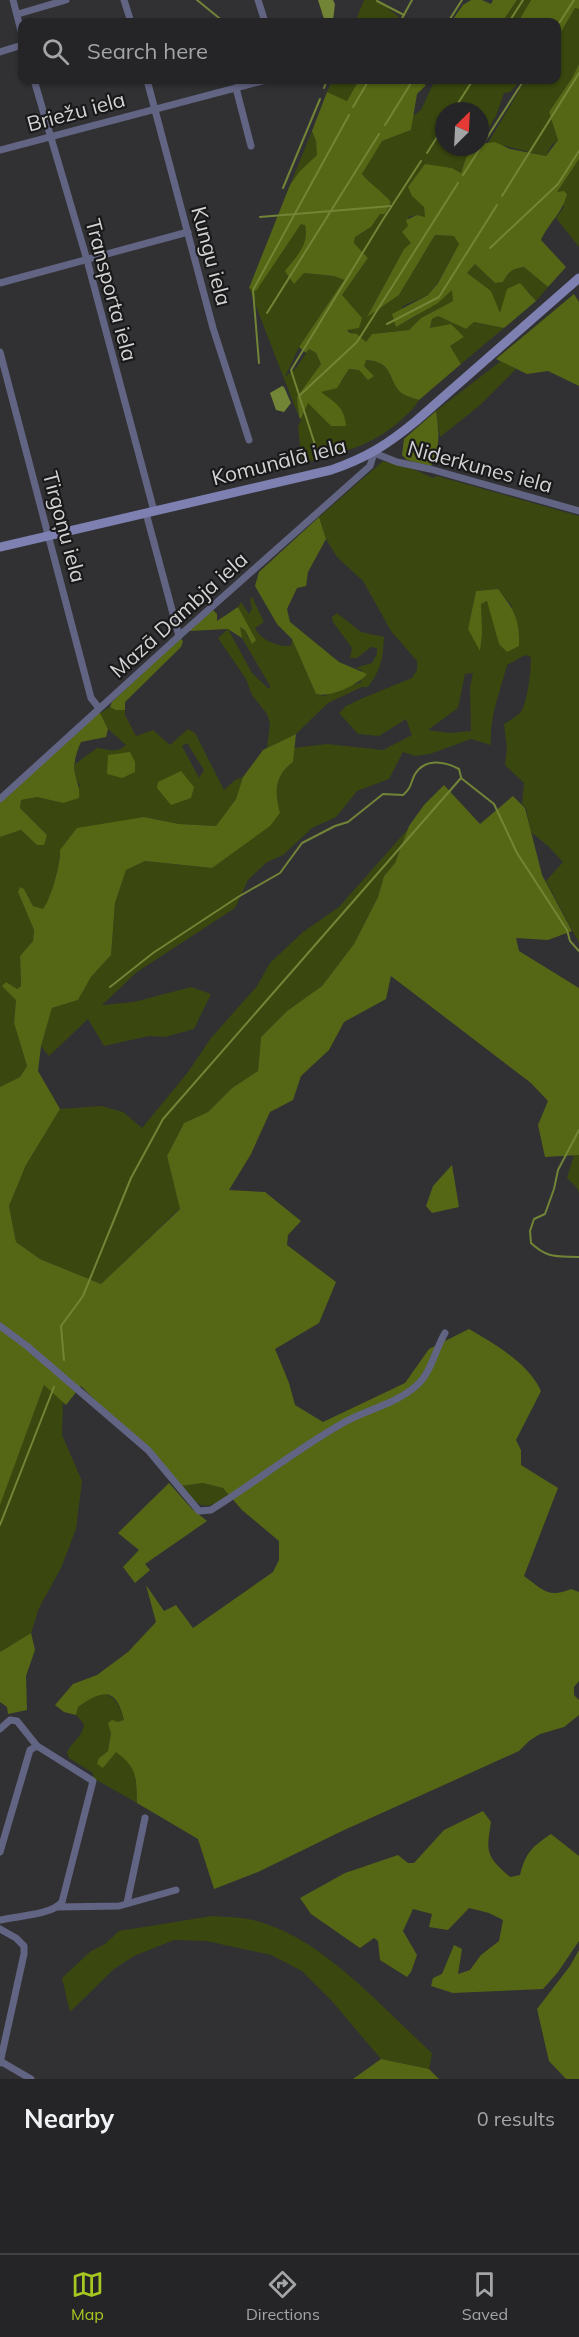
<!DOCTYPE html>
<html lang="en">
<head>
<meta charset="utf-8">
<style>
  body { margin:0; font-family:Mulish,sans-serif; background:#2d2d2f; color:#f1f3f6 }
  .compass { position:absolute; left:435px; top:102px; width:54px; height:54px; border-radius:50%; background:#252527; box-shadow:0 2px 4px #0004; rotate:24deg }
  .list { margin:0; padding:0; list-style:none }
  h2 { display:flex; justify-content:space-between; align-items:center; height:78px; margin:0; padding:0 24px; font-size:26px }
  h2 small { font-size:20px; font-weight:400; color:#a3a5a7 }
  .icon { flex:none; width:33px; height:33px; fill:none; stroke:currentColor; stroke-width:2; stroke-linecap:round; stroke-linejoin:round }
  .map { position:relative; flex:none; width:579px; height:2079px; overflow:hidden }
  .search { position:absolute; background:#252527; box-shadow:0 2px 4px #0004; left:18px; right:18px; top:18px; height:66px; display:flex; align-items:center; gap:15px; box-sizing:border-box; padding:0 21px; border-radius:12px; color:#a3a5a7; font-size:22px }
  .sheet { height:174px; background:#252527 }
  nav { display:flex; justify-content:space-around; align-items:center; box-sizing:border-box; height:84px; border-top:2px solid #424244; background:#252527; font-size:16px; color:#a3a5a7 }
  nav a { display:grid; justify-items:center; gap:3px }
  nav .on { color:#a6c820 }
  .map>svg:first-child { display:block }
  .green { fill:#3a470f; fill-rule:evenodd }
  .forest { fill:#556714 }
  .water { fill:#728536 }
  .lines { fill:none; stroke-linecap:round; stroke-linejoin:round }
  .stream { stroke:#728536; stroke-width:2 }
  .street { stroke:#626483; stroke-width:7 }
  .secondary { stroke:#7d80b1; stroke-width:9 }
  .labels { text-anchor:middle; stroke-width:4.5; stroke-linejoin:round; paint-order:stroke }
  .street-label { font-size:21px; fill:#d3d3d5; stroke:#19191a }
</style>
</head>
<body>
<div class="map">
<svg width="579" height="2079" viewBox="0 0 579 2079">
  <rect width="100%" height="100%" fill="#313134"/>
  <!-- green -->
  <g class="green">
    <polygon points="364,0 377,0 399,17 396,22 355,22"/>
    <polygon points="517,0 531,0 518,22 502,22"/>
    <path d="M575,8L579,9V64L572,78L549,112L558,140L551,146L546,156C527,152 506,145 488,143L525,81L530,83L532,80H556L557,39Z"/>
    <polygon points="332,80 359,80 347,101 327,92"/>
    <polygon points="435,80 521,80 510,92 504,93 496,116 480,142 480,111 444,111 444,147 475,147 466,158 461,173 452,168 445,167 424,207 425,217 417,215 408,217 411,243 404,249 368,315 399,295 435,235 455,236 459,244 438,282 428,295 403,306 395,327 415,317 453,289 453,301 421,318 409,330 372,334 366,342 346,329 342,295 368,258 354,243 355,237 371,227 380,214 385,214 391,202 384,194 374,189 362,174 381,141 411,130 413,116 421,110"/>
    <polygon points="312,131 316,141 318,155 299,172 290,185"/>
    <polygon points="579,159 579,247 556,218 564,207 556,193"/>
    <path d="M301,224H305C310,242 299,266 294,283L304,273L334,276L344,280L299,347L285,377L296,368L309,349L316,353L321,364L298,397V415L249,288L256,290Z"/>
    <path d="M475,264L495,283L503,282C509,271 512,269 524,267L548,287L536,301L528,291L500,314L467,273Z"/>
    <polygon points="438,316 466,329 474,322 504,328 461,364 450,346 464,337 455,329 430,329 432,319"/>
    <path d="M365,360C393,362 387,377 400,392C405,396 413,398 419,400C414,409 407,414 400,421C370,447 340,453 302,463L298,427L308,402L331,426L320,392L342,381L349,369L359,370L373,377L364,366Z"/>
    <polygon points="501,361 516,369 479,406 440,437 436,411"/>
    <path d="M383,461L413,469L433,478L437,476L579,516V943L546,881L563,862L548,846L531,832L526,808L522,804L524,783L505,765L507,749L504,724C509,721 516,717 520,713C528,704 531,669 531,657L525,655L507,665C500,692 489,717 491,745L471,739L430,754L415,756L403,752L389,779L357,791L336,817L312,828L283,855L267,862L248,880L235,908L137,972L102,1005L134,1002L191,987L211,994L194,1029L165,1037L149,1036L104,1046L88,1019L49,1056L41,1046L52,1008L78,1000L91,977L111,955L115,903L126,870L145,861L212,868L276,801C277,783 278,773 293,762L294,748L327,744L383,750L412,735L406,719L379,736L358,734L339,713L346,706L363,698L412,678L417,670V661L391,631L363,581L337,557L326,539L319,517ZM498,589L512,606L499,644L488,601L481,604L468,629L476,591ZM473,673L470,687L471,731L450,733L428,730L458,708L465,674Z"/>
    <path d="M252,597L264,622L255,628C260,640 278,647 291,646L292,639L316,694L324,696L361,682L362,670L355,668L372,663L377,654V648L371,647L357,658H350L352,648L333,622L332,617L337,613L361,632L384,637C383,658 381,670 368,687H362L328,703L296,734L267,748L270,724L267,714L252,695L246,679L218,638L228,629L252,673L269,689L270,686L242,638L239,626L245,630L248,638L255,641L238,607L241,602L249,614L252,609L250,599Z"/>
    <path d="M110,707L125,710V715L136,736L153,730L170,745L188,729L195,733L224,790L235,780L243,777L236,799L216,826L179,824L144,817L121,822L60,850C61,863 51,899 43,910L33,906L24,889L18,892L34,930L33,941L20,956L21,986L17,989L14,1023L27,1066L20,1077L0,1087V837L21,830L37,845L47,835L20,808L21,800L37,797L63,803L80,786L75,777V764L97,748C108,749 117,754 126,745L108,729L100,713ZM187,743L204,770L199,778L182,746Z"/>
    <polygon points="408,829 395,863 384,876 378,897 354,944 322,986 287,1011 261,1037 258,1071 232,1088 208,1112 184,1123 167,1156 180,1208 101,1284 40,1259 16,1242 9,1206 26,1165 60,1109 101,1106 123,1112 142,1128 188,1072 211,1038 257,986 270,963 303,932 339,907"/>
    <polygon points="574,1155 579,1155 579,1193 577,1188 567,1178"/>
    <polygon points="44,1385 63,1401 62,1435 82,1481 76,1529 61,1568 39,1608 31,1633 0,1652 0,1504"/>
    <path d="M203,1483L223,1488L230,1496C203,1511 201,1509 181,1486Z"/>
    <path d="M105,1693C117,1699 121,1708 124,1721L118,1722L111,1733L108,1751L99,1758L103,1768L116,1751C138,1768 136,1778 137,1803L93,1778V1773L69,1758L67,1753C71,1742 83,1737 84,1724L76,1715L78,1707L96,1694Z"/>
    <path d="M212,1916C225,1917 240,1917 253,1920C321,1936 381,2007 432,2053L429,2069L381,2059L331,2000L302,1971L271,1955L206,1941L174,1940L134,1956L114,1969L70,2012L62,1978L91,1951L105,1944L119,1931Z"/>
  </g>
  <!-- forest -->
  <g class="forest">
    <polygon points="471,0 482,0 491,4 493,0 517,0 502,22 451,22 463,5"/>
    <polygon points="531,0 579,0 579,9 575,8 557,39 556,22 518,22"/>
    <path d="M579,64V159L557,192L564,191L567,194C562,214 549,222 541,240L566,267L548,287L524,267C512,269 509,271 503,282L495,283L475,264L467,273L491,291L500,313L507,289L520,283L536,301L504,328L474,322L466,329L438,316L432,319L430,328L451,324L464,337L450,346L461,364L419,400C413,398 405,396 400,392C387,377 393,362 366,360L364,366L374,376L368,380L359,370L349,369L337,388L321,392C334,402 345,407 346,426H331L308,403L301,419L299,417L297,397L321,364L316,353L309,349L306,353L299,347L344,280L334,276L304,273L294,284L285,271C296,257 310,244 305,225L301,224L256,291L249,288L290,185L299,172L317,155L316,141L312,131L327,92L347,101L359,80H415L426,85L417,94L411,130L382,141L362,174C371,185 382,191 391,202L385,214H380L371,227L355,237L354,243L368,258L342,295L362,318L359,328L347,330L350,333L357,334L366,342L372,334L409,330L421,318L453,301L452,290L438,303L396,327L392,314L428,295L438,283L459,244L454,236L435,235L399,295L367,317L404,249L411,243L402,232L408,226L406,220L417,215L425,217L424,207L412,196L408,187L425,164L452,168L461,173L466,158L475,147H480V144L495,142L510,149L546,156L558,140L549,112L572,78Z"/>
    <polygon points="574,294 579,302 579,386 548,371 527,374 496,359"/>
    <path d="M436,411C439,433 441,445 431,466L407,460L402,455L404,439Z"/>
    <path d="M319,517L326,539L308,572L306,586L297,588L287,609L290,622L339,662L367,674C358,685 330,698 316,694L292,639L277,624L255,586L259,572Z"/>
    <path d="M498,589C514,609 520,620 519,646L507,652L499,644L487,601L481,604L482,633L480,651L468,629L476,591Z"/>
    <polygon points="238,607 256,640 252,644 245,630 240,627 242,638 228,629 189,631 213,610 217,614 217,621"/>
    <polygon points="180,638 183,641 181,647 125,702 125,710 116,710 110,707 112,702"/>
    <path d="M99,711L108,729L106,737L81,742C76,753 72,765 76,778C78,786 80,788 79,798L63,803L37,797L21,800L20,808L47,835L44,845H37L21,830L0,837V802Z"/>
    <path d="M296,734L293,762C275,775 274,792 280,813L270,826L212,868L145,861L126,870L115,903L111,955L91,977L78,1000L52,1008L41,1046L38,1071L60,1109L26,1165L9,1206L16,1242L40,1259L101,1284L180,1209L167,1156L184,1123L208,1112L232,1088L258,1071L261,1037L287,1011L322,986L354,944L378,897L384,876L395,863L409,826L424,805L444,785L480,824L513,796L525,808L542,875L572,931L548,940L516,938L519,951L579,988V1155L545,1157L538,1125L548,1101L531,1083L391,976L386,999L344,1022L329,1050L301,1076L293,1100L270,1112L251,1154L229,1190L265,1192L301,1221L288,1235L287,1245L336,1282L319,1323L275,1349L289,1383L295,1405L323,1422L405,1383L429,1349L469,1329C494,1344 528,1362 541,1391L516,1440L521,1450V1465L558,1488L524,1576C542,1589 548,1599 571,1589L579,1592V1681L574,1687V1695L579,1700V1715L564,1727L540,1734L529,1741L519,1751L342,1831L258,1872L214,1889L198,1839L137,1803C136,1778 138,1768 116,1752L103,1768L97,1764L99,1758L108,1751L111,1733L108,1723L112,1720L118,1722L124,1720C116,1686 102,1690 78,1707L76,1715L64,1712L55,1705L73,1684L97,1675L128,1652L156,1622L146,1585L164,1611L176,1605L193,1628L273,1572L279,1560V1541L242,1510L223,1488L203,1483L181,1486L81,1386L66,1405L44,1385L0,1505V1087L20,1077L27,1066L14,1023L16,1000L2,986L6,982L17,989L21,986L20,956L33,941L34,930L18,892L20,887L24,889L33,906L43,909C51,899 61,863 60,850L77,828L144,817L179,824L216,826L236,799L243,777L263,750Z"/>
    <polygon points="130,752 135,762 135,772 122,778 107,774 108,755"/>
    <polygon points="181,771 194,787 191,798 171,805 157,788 158,782"/>
    <polygon points="452,1165 459,1207 432,1213 426,1206 433,1186"/>
    <polygon points="169,1483 192,1509 207,1521 145,1564 150,1570 135,1583 123,1567 139,1550 118,1533"/>
    <polygon points="31,1633 35,1650 26,1676 27,1710 8,1714 7,1707 0,1702 0,1652"/>
    <path d="M483,1811L491,1822C486,1853 486,1856 510,1877L520,1875C526,1852 532,1847 551,1834L579,1856V1941L558,1972L543,1989L453,1993L431,1986L433,1978L442,1974L454,1945L462,1949L458,1974L470,1970L481,1955L499,1941L503,1920L489,1913L469,1908L448,1930L429,1927L432,1914L413,1909L403,1931L417,1955L411,1972L407,1977L380,1960L378,1941L374,1938L360,1948L311,1914L300,1898L345,1873L398,1855L408,1863H414L444,1830Z"/>
    <polygon points="579,1950 579,2079 566,2079 549,2061 537,2009 570,1966"/>
    <polygon points="381,2059 429,2069 439,2079 353,2079"/>
  </g>
  <!-- water -->
  <g class="water">
    <polygon points="318,0 333,0 335,4 333,21 325,22"/>
    <polygon points="282,386 284,387 291,403 284,412 276,410 270,393"/>
  </g>
  <g class="lines">
    <!-- stream -->
    <g class="stream">
      <polyline points="197,0 224,22"/>
      <polyline points="377,1 404,15"/>
      <polyline points="400,22 412,0"/>
      <polyline points="448,22 462,0"/>
      <polyline points="509,22 523,0"/>
      <polyline points="556,28 574,0"/>
      <polyline points="324,88 327,80"/>
      <polyline points="353,107 369,80"/>
      <polyline points="453,111 473,80"/>
      <polyline points="385,125 413,80"/>
      <polyline points="427,153 444,126"/>
      <polyline points="463,175 524,80"/>
      <polyline points="283,188 320,99"/>
      <polyline points="502,196 579,73"/>
      <polyline points="260,217 391,206"/>
      <polyline points="490,248 558,184 579,151"/>
      <polyline points="267,313 379,134"/>
      <polyline points="387,324 439,297 497,205"/>
      <polyline points="259,363 253,290 349,115"/>
      <polyline points="300,395 357,342 458,183"/>
      <polyline points="317,451 291,370 382,221 421,161"/>
      <path d="M110,987L153,953L238,897L280,873L302,843L335,826L348,822L383,794L403,795C412,787 410,784 415,774C425,758 444,761 459,769L461,777"/>
      <path d="M579,1130L558,1170L554,1189L545,1214L534,1219L530,1231L531,1243C548,1259 557,1256 579,1257"/>
      <polyline points="64,1360 61,1326 83,1296 131,1178 163,1119 461,778 494,804 517,853 567,930 570,941 579,951"/>
      <polyline points="0,1525 54,1387"/>
    </g>
    <!-- street -->
    <g class="street">
      <polyline points="13,0 22,35"/>
      <polyline points="124,0 131,22"/>
      <polyline points="258,0 265,22"/>
      <polyline points="18,14 66,0"/>
      <polyline points="0,52 22,45"/>
      <polyline points="34,80 87,260 154,511"/>
      <polyline points="147,80 213,328 249,440"/>
      <polyline points="236,88 251,146"/>
      <polyline points="0,150 266,80"/>
      <polyline points="0,283 188,232"/>
      <polyline points="0,352 91,698 99,708"/>
      <polyline points="146,513 179,636"/>
      <polyline points="0,799 179,636 370,466 374,453 397,462 430,469 579,511"/>
      <path d="M0,1326L27,1346L148,1450L199,1511L211,1510C256,1482 297,1449 343,1423C367,1409 395,1405 417,1385C431,1373 435,1350 445,1333"/>
      <polyline points="0,1729 10,1720 17,1721 37,1746"/>
      <path d="M0,1852L30,1750L37,1746L42,1749L93,1781L62,1902C52,1915 17,1916 0,1920"/>
      <polyline points="127,1903 145,1818"/>
      <polyline points="58,1907 119,1906 176,1890"/>
      <polyline points="0,1929 16,1938 24,1946 24,1954 0,2063"/>
      <polyline points="0,2061 31,2079"/>
    </g>
    <!-- secondary -->
    <path class="secondary" d="M0,547L331,470C366,458 387,445 416,421L579,278"/>
  </g>
  <g class="labels">
    <!-- street labels -->
    <g class="street-label">
      <text transform="translate(76 112) rotate(-15)" y="7">Briežu iela</text>
      <text transform="translate(211 256) rotate(75)" y="7">Kungu iela</text>
      <text transform="translate(111 290) rotate(75)" y="7">Transporta iela</text>
      <text transform="translate(279 462) rotate(-14)" y="7">Komunālā iela</text>
      <text transform="translate(480 467) rotate(15)" y="7">Niderkunes iela</text>
      <text transform="translate(64 527) rotate(75)" y="7">Tirgoņu iela</text>
      <text transform="translate(179 615) rotate(-42)" y="7">Mazā Dambja iela</text>
    </g>
  </g>
</svg>
<svg class="compass" viewBox="-18 -18 36 36"><path d="M0-13l5 13h-10z" fill="#e53935"/><path d="M0 13l5-13h-10z" fill="#a3a5a7"/></svg>
<div class="search"><svg class="icon" aria-label="search" viewBox="0 0 24 24"><circle cx="10" cy="10" r="6"/><path d="M15 15l6 6"/></svg>Search here</div>
</div>
<section class="sheet">
<h2>Nearby<small>0 results</small></h2>
<ul class="list">
</ul>
</section>
<nav>
<a class="on"><svg class="icon" aria-label="map" viewBox="0 0 24 24"><path d="M3 6l6-2 6 2 6-2v14l-6 2-6-2-6 2zM9 4v14M15 6v14"/></svg>Map</a>
<a><svg class="icon" aria-label="directions" viewBox="0 0 24 24"><path d="M12 3l9 9-9 9-9-9zM9 14v-3h6M13 9l2 2-2 2"/></svg>Directions</a>
<a><svg class="icon" aria-label="saved" viewBox="0 0 24 24"><path d="M7 4h10v16l-5-4-5 4z"/></svg>Saved</a>
</nav>
</body>
</html>
